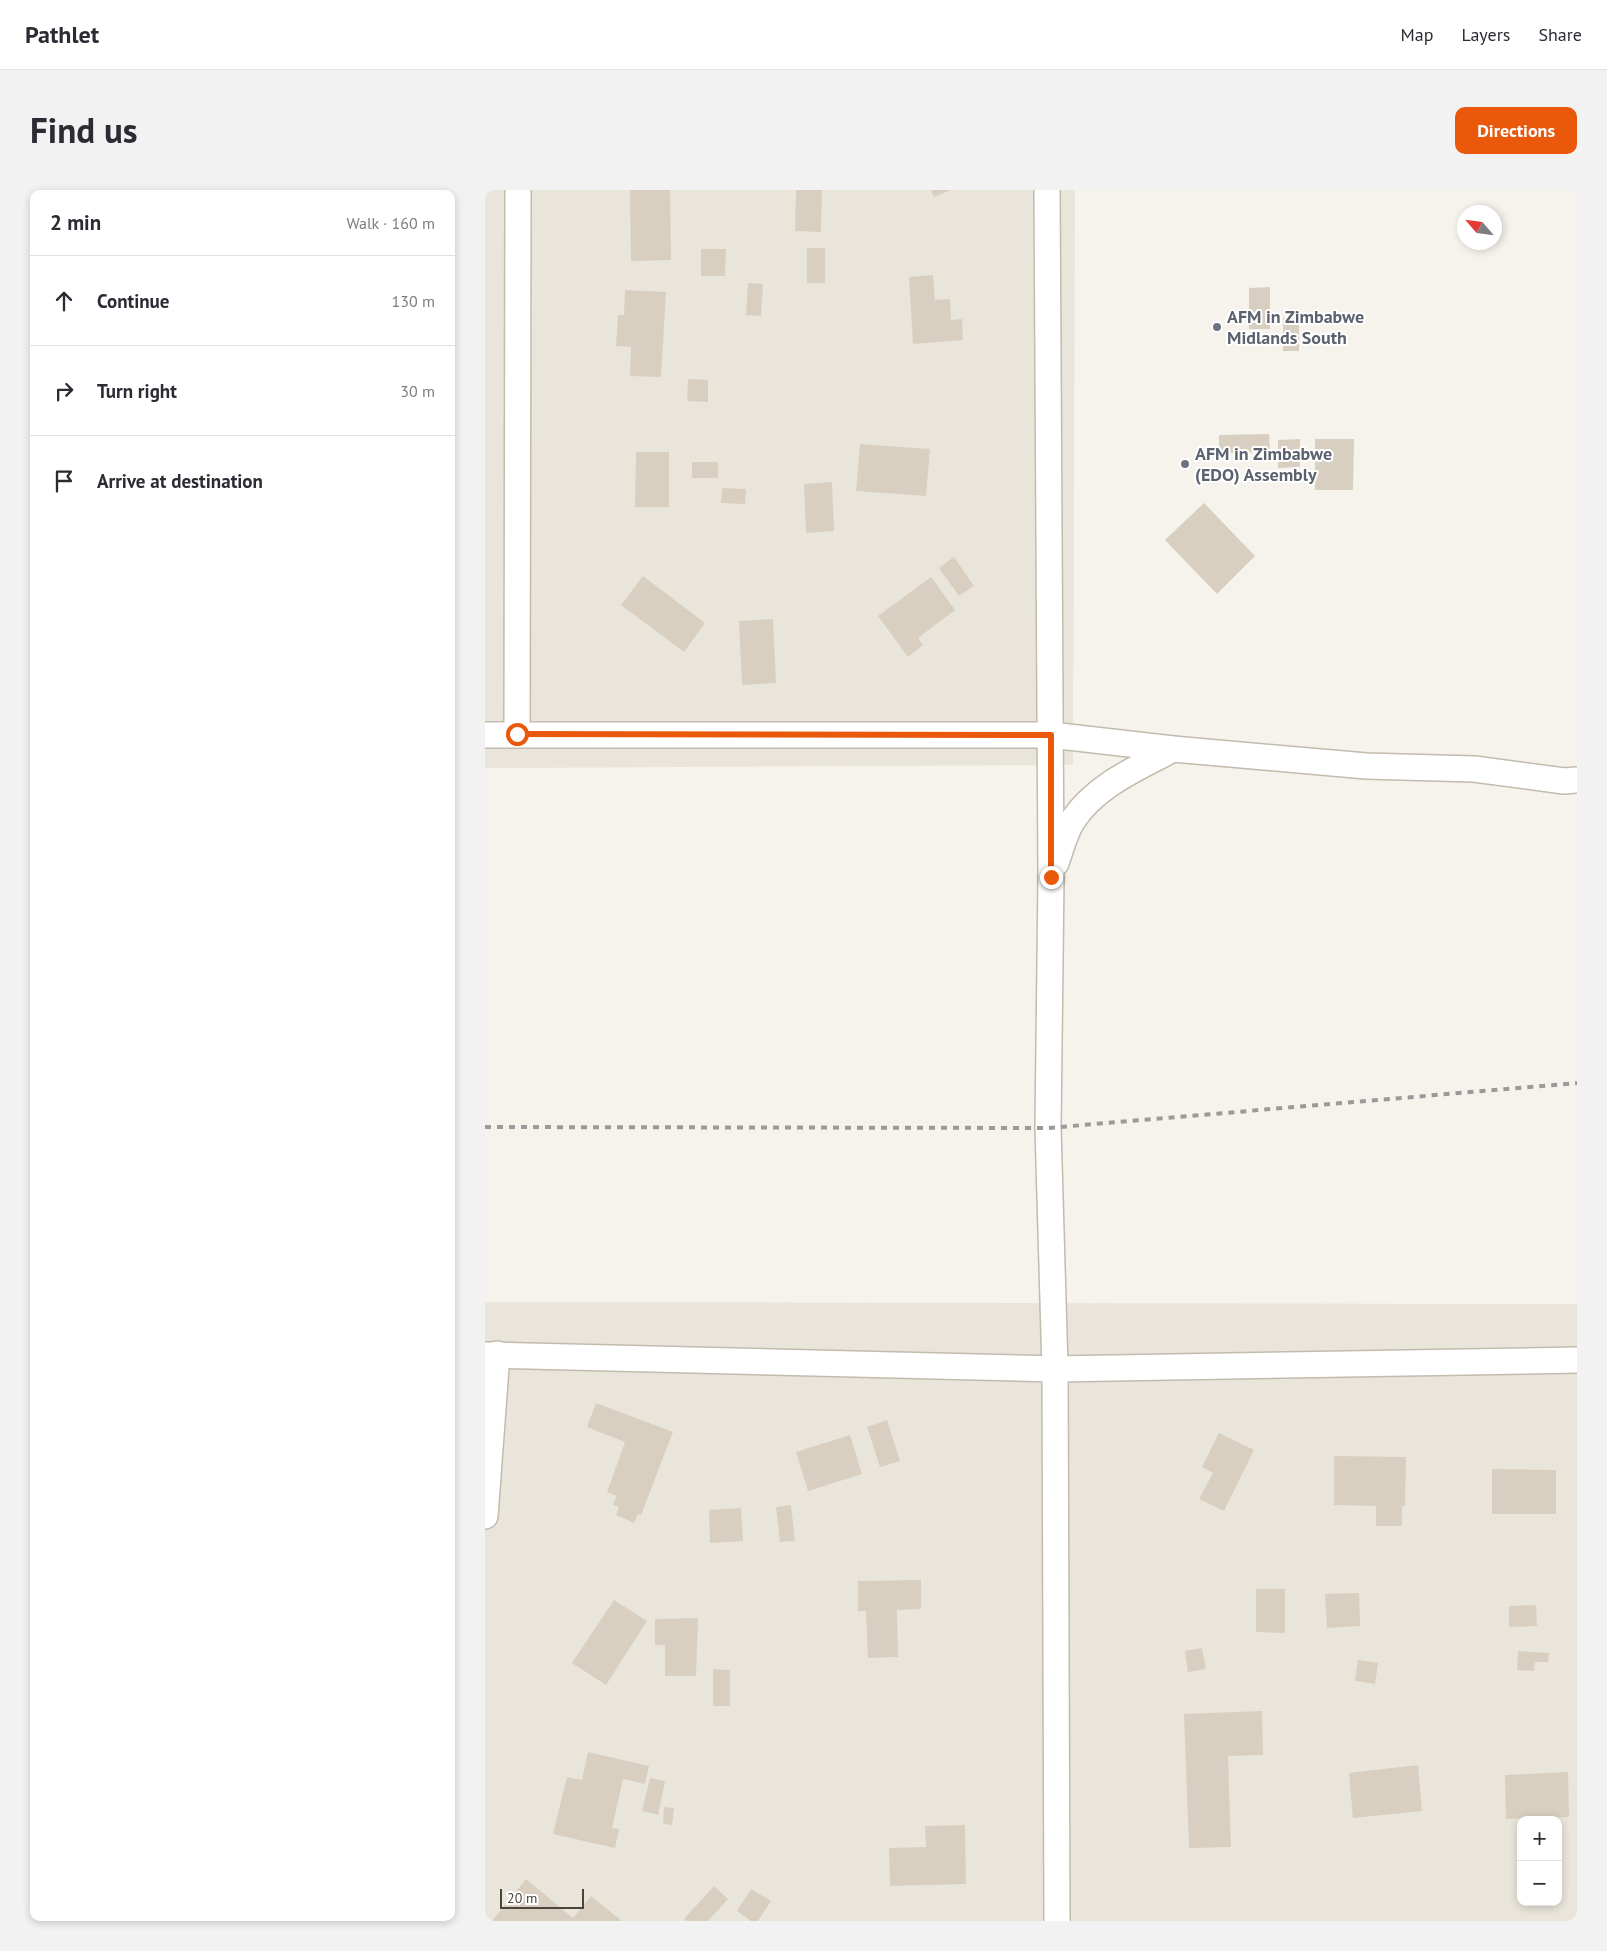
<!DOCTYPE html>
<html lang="en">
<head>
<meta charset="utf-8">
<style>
  body { margin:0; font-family:"PT Sans",sans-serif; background:#f2f2f3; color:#2b2b33 }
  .controls { position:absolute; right:15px; bottom:15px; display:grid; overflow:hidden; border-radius:10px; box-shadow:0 2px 8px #0003 }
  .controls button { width:45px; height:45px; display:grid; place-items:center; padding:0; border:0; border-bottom:1px solid #e1e1e2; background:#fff; color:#2b2b33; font:25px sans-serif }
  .compass { position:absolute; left:972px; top:15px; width:45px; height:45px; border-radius:50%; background:#fff; box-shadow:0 2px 8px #0003; rotate:298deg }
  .scale { position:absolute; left:15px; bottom:12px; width:84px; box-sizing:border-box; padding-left:5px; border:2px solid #4b4439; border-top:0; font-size:14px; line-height:18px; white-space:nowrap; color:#4b4439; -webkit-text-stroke:4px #fff; paint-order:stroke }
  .stop { position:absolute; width:15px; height:15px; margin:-11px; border:4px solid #ea580c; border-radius:50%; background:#fff }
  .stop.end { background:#ea580c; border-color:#fff; box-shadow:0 1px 5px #0008 }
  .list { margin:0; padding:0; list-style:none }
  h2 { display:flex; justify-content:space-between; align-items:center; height:65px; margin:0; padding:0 20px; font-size:21px }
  h2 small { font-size:16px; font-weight:400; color:#7c7c81 }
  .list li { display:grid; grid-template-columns:32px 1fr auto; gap:15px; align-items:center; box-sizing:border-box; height:90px; padding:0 20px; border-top:1px solid #e1e1e2 }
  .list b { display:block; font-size:19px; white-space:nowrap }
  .list em { font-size:16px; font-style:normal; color:#7c7c81 }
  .icon { flex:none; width:28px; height:28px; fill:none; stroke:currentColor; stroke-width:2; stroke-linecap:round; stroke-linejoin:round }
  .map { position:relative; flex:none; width:1092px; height:1731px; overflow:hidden; border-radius:10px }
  header { display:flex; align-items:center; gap:30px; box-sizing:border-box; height:70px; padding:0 25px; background:#fff; border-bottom:1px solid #e1e1e2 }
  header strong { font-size:24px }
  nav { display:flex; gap:28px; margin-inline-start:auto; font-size:18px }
  .intro { display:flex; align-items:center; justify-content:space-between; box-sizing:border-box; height:120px; padding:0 30px }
  h1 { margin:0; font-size:35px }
  .button { padding:12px 22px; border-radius:10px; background:#ea580c; color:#fff; font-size:18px; font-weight:700 }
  main { display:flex; gap:30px; padding:0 30px }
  aside { flex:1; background:#fff; border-radius:10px; box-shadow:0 2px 8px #0003 }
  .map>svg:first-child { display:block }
  .residential { fill:#eae5da; fill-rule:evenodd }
  .building { fill:#d8cfc1 }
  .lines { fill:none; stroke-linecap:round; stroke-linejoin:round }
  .street-casing { stroke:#c2bbae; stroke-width:28 }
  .street { stroke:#fff; stroke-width:25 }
  .rail { stroke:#9a9a9a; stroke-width:4; stroke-dasharray:6 6; stroke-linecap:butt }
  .route { stroke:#ea580c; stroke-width:6 }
  .worship-dot { fill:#6b7280; stroke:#fff; stroke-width:2 }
  .labels { text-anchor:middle; stroke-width:4; stroke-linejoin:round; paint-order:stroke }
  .worship-label { font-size:18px; font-weight:bold; fill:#5b616d; stroke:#fff; text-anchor:start }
</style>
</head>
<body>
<header>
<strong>Pathlet</strong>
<nav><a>Map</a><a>Layers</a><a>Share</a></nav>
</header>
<div class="intro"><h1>Find us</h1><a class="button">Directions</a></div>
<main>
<aside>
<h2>2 min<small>Walk · 160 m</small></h2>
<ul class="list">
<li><svg class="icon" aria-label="ahead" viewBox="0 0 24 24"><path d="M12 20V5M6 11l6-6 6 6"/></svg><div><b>Continue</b></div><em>130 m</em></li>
<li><svg class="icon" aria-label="right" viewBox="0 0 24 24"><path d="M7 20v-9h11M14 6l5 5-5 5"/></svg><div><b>Turn right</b></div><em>30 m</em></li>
<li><svg class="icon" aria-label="arrive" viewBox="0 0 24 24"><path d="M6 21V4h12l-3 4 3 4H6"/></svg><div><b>Arrive at destination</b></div></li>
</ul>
</aside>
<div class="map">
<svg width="1092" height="1731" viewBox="0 0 1092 1731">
  <rect width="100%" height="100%" fill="#f6f3ec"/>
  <!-- residential -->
  <g class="residential">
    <polygon points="0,0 590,0 588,575 0,578"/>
    <path d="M0,1112L1092,1114V1731H0ZM1036,1630H1073V1712H1036Z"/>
  </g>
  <!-- building -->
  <g class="building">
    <polygon points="145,0 185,0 186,70 146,71"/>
    <polygon points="311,0 337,0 336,42 310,41"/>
    <polygon points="446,0 466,0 449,7"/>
    <rect x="322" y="58" width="18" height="35"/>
    <polygon points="216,59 241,59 240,86 216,86"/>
    <polygon points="448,85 450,110 465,109 466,130 477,129 478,150 428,154 424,87"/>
    <polygon points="263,93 278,94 276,126 261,125"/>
    <polygon points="785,97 785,139 764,139 764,98"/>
    <polygon points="140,100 181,102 176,187 145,186 146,157 131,156 133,125 139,125"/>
    <rect x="798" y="128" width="16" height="33"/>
    <polygon points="203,189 223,190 223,212 202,211"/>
    <polygon points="784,244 785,262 734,263 734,245"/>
    <polygon points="815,249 815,277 793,278 793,250"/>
    <polygon points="830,249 869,249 868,300 830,300"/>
    <polygon points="375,254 445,259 441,306 371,301"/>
    <polygon points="151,262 184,262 184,317 150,317"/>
    <rect x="207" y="272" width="26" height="16"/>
    <polygon points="347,292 349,341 321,343 319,294"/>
    <polygon points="237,298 261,299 260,314 236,313"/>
    <polygon points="719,313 770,366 732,404 680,350"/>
    <polygon points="469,367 489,396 474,406 454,378"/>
    <polygon points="158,386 220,433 199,462 136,415"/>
    <polygon points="446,387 470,420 433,448 438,455 423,467 393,426"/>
    <polygon points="288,429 291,493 257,495 254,431"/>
    <polygon points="111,1213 188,1242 156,1325 153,1324 149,1333 131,1325 134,1317 128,1315 132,1306 122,1302 140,1252 102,1237"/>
    <polygon points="402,1230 415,1271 395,1277 382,1237"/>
    <polygon points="734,1243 769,1260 739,1321 714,1309 728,1283 717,1277"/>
    <polygon points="365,1245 377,1284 323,1301 311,1262"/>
    <polygon points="849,1266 921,1267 920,1316 917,1316 917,1336 891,1336 891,1316 849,1315"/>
    <polygon points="1007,1279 1071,1280 1071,1324 1007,1324"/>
    <polygon points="306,1315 310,1351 295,1352 291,1317"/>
    <polygon points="256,1318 258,1351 225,1353 224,1320"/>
    <polygon points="436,1390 436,1419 412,1420 413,1467 383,1468 381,1421 373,1421 373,1391"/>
    <polygon points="771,1399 800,1399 800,1443 771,1442"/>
    <polygon points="874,1403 875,1436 842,1438 840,1404"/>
    <polygon points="129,1410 162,1431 121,1495 87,1473"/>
    <polygon points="1051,1415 1052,1436 1024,1437 1024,1416"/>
    <polygon points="213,1428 211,1486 180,1486 180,1455 170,1455 170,1429"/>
    <polygon points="717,1458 721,1479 703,1482 700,1461"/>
    <polygon points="1033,1461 1064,1463 1063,1472 1050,1472 1049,1481 1032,1480"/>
    <polygon points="873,1470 893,1473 890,1494 870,1491"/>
    <polygon points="228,1479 245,1480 245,1516 228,1516"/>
    <polygon points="777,1521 778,1565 743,1566 746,1657 704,1658 699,1524"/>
    <polygon points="103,1562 164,1576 160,1594 138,1589 127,1638 134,1639 130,1658 68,1644 82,1587 97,1590"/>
    <polygon points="933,1575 937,1621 868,1628 864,1583"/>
    <polygon points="1083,1582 1084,1627 1021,1629 1020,1585"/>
    <polygon points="165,1588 180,1591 173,1625 157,1621"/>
    <polygon points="179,1617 189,1618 187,1635 178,1634"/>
    <polygon points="480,1635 481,1694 405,1696 404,1658 441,1657 440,1636"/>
    <polygon points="41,1689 88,1728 106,1706 137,1731 7,1731"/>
    <polygon points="229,1696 243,1709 223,1731 202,1731 199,1729"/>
    <polygon points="266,1699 286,1711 273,1731 266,1731 252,1721"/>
  </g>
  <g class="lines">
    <defs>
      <g id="street">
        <polyline points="562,0 566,687 563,938 570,1179 572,1731"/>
        <polyline points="32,544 33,0"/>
        <polyline points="0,545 566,545 688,559 881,576 989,579 1079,591 1092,590"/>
        <path d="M571,673C576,659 580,642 588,630C611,595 653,578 688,559"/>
        <polyline points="0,1165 570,1179 1092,1170"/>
        <polyline points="0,1326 12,1164"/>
      </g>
    </defs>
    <!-- street casing -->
    <use href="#street" class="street-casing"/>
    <!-- street -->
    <use href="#street" class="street"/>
    <!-- rail -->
    <polyline class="rail" points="0,937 563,938 1092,893"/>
  </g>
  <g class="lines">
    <!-- route -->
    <polyline class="route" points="32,544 566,545 566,687"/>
  </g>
  <!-- markers -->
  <g class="worship-dot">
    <circle cx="732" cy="137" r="5"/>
    <circle cx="700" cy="274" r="5"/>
  </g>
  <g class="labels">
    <!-- worship labels -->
    <g class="worship-label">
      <text x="742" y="133">AFM in Zimbabwe<tspan x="742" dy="21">Midlands South</tspan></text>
      <text x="710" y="270">AFM in Zimbabwe<tspan x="710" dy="21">(EDO) Assembly</tspan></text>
    </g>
  </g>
</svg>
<div class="controls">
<button>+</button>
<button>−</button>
</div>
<svg class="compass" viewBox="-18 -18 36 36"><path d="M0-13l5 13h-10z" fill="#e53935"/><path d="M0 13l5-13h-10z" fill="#7c7c81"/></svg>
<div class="scale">20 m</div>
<div class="stop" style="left:32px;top:544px"></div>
<div class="stop end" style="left:566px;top:687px"></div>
</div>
</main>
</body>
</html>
